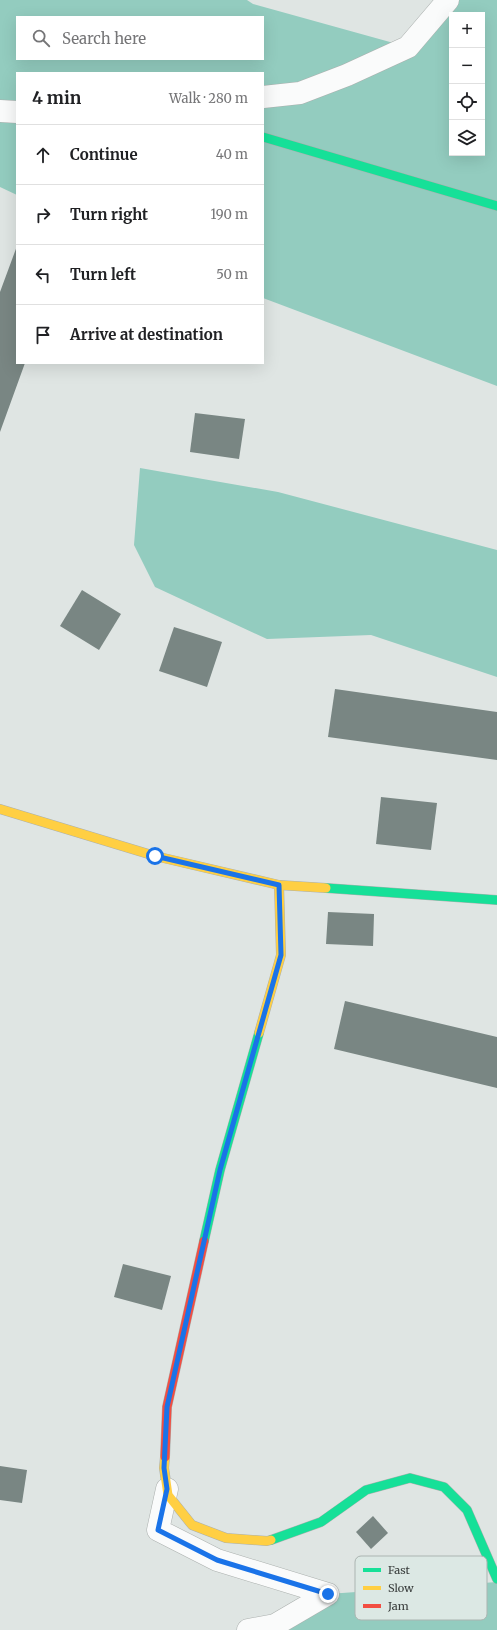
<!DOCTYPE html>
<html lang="en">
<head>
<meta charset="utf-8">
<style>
  body { margin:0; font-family:Merriweather,serif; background:#f2f2f2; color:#202124 }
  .controls { position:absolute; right:12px; top:12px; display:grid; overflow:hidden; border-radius:0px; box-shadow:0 4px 16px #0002 }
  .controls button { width:36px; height:36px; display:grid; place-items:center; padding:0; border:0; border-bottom:1px solid #e0e0e0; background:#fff; color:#202124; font:20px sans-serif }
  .stop { position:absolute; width:12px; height:12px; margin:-9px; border:3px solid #1a73e8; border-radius:50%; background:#fff }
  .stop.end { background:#1a73e8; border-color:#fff; box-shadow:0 1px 4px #0008 }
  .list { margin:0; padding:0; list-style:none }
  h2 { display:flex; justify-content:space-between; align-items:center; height:52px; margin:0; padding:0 16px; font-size:17px }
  h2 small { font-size:13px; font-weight:400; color:#757577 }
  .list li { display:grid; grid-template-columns:26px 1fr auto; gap:12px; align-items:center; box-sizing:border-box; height:60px; padding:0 16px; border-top:1px solid #e0e0e0 }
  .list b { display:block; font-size:15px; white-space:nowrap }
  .list em { font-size:13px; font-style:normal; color:#757577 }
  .icon { flex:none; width:22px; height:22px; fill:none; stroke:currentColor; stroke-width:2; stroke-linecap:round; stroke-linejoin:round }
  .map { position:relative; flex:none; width:497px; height:1630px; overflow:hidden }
  .search { position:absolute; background:#fff; box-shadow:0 4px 16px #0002; left:16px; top:16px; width:248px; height:44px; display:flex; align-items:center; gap:10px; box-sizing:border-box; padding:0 14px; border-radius:0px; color:#757577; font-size:15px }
  .panel { position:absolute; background:#fff; box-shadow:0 4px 16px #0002; left:16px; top:72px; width:248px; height:292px; border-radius:0px }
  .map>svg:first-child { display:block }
  .forest { fill:#93ccbf; fill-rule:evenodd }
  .building { fill:#798683 }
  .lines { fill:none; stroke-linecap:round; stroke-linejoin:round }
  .street-casing { stroke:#abb0ae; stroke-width:23 }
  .fast-casing { stroke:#abb0ae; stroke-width:10 }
  .slow-casing { stroke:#abb0ae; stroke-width:10 }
  .jam-casing { stroke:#abb0ae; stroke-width:10 }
  .street { stroke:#fafbfb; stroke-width:22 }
  .fast { stroke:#16e098; stroke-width:9 }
  .slow { stroke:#ffcf43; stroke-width:9 }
  .jam { stroke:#f24e42; stroke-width:9 }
  .route { stroke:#1a73e8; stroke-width:5 }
  .key { fill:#dce8e4; stroke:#abb4b1; stroke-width:1 }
  .key-label { font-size:11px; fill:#383c3b }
</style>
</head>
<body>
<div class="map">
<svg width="497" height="1630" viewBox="0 0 497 1630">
  <rect width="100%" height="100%" fill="#dfe5e3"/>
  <!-- forest -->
  <g class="forest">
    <path d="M0,0H247L253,4L408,47L448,0H497V386L263,298V73H17V195L0,187ZM452,15H482V153H452ZM17,17H263V59H17Z"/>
    <polygon points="140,468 278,492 497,550 497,677 371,635 267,639 155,587 134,545"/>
    <polygon points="497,1582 497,1630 272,1630 328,1594"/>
  </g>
  <!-- building -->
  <g class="building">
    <polygon points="17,246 17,363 25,363 0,432 0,292"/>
    <polygon points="195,413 245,419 239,459 190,452"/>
    <polygon points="82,590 121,614 99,650 60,626"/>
    <polygon points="174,627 222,642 207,687 159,671"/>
    <polygon points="335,689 497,712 497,760 328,737"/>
    <polygon points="381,797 437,803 431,850 376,844"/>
    <polygon points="328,912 374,914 373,946 326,944"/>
    <polygon points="345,1001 497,1037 497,1088 334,1049"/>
    <polygon points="123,1264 171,1276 162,1310 114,1297"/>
    <polygon points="0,1466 27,1470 22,1503 0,1500"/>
    <polygon points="373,1516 388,1533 371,1549 356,1532"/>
  </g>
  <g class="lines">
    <defs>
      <g id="street">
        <polyline points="263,97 300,93 347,75 408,47 448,0"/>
        <polyline points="0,111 17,112"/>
        <polyline points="167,1489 158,1530 217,1560 328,1594 275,1625 248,1630"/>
      </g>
      <g id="fast">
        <polyline points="263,137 497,206"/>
        <polyline points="326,888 497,900"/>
        <polyline points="204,1241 220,1170 259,1033"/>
        <polyline points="271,1540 321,1522 366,1490 410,1478 444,1487 467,1510 497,1579"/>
      </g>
      <g id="slow">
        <polyline points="0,809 155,856 279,885 326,888"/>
        <polyline points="259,1033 281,955 279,885"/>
        <polyline points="165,1457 164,1468 168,1495 192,1525 226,1538 267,1541 271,1540"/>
      </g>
      <polyline id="jam" points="165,1457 167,1407 204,1241"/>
    </defs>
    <!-- street casing -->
    <use href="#street" class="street-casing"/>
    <!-- fast casing -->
    <use href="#fast" class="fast-casing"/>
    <!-- slow casing -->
    <use href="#slow" class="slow-casing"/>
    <!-- jam casing -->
    <use href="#jam" class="jam-casing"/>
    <!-- street -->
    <use href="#street" class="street"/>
    <!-- fast -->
    <use href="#fast" class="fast"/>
    <!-- slow -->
    <use href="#slow" class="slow"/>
    <!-- jam -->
    <use href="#jam" class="jam"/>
  </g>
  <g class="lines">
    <!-- route -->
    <polyline class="route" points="155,856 279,885 281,955 220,1170 167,1407 164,1468 167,1489 158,1530 217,1560 328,1594"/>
  </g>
  <!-- legend -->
  <rect x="355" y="1556" width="132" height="64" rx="6" class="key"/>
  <rect x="363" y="1568" width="18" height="4" fill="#16e098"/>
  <rect x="363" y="1586" width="18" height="4" fill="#ffcf43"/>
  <rect x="363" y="1604" width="18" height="4" fill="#f24e42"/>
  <g class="key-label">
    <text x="388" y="1574">Fast</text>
    <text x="388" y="1592">Slow</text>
    <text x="388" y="1610">Jam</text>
  </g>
</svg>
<div class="controls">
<button>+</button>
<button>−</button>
<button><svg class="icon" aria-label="locate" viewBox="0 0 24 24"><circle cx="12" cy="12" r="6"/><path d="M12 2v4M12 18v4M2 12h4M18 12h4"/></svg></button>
<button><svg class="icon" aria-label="layers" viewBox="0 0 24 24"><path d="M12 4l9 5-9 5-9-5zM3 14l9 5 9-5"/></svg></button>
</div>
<div class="stop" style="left:155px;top:856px"></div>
<div class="stop end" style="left:328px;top:1594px"></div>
<div class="search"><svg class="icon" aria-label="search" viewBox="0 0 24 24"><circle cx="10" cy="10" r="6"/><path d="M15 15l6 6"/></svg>Search here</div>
<section class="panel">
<h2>4 min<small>Walk · 280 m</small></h2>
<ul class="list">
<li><svg class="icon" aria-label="ahead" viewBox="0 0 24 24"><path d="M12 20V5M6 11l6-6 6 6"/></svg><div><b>Continue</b></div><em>40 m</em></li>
<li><svg class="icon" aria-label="right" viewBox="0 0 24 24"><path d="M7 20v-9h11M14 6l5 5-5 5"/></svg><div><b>Turn right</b></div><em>190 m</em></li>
<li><svg class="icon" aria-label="left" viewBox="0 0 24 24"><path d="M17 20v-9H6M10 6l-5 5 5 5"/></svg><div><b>Turn left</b></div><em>50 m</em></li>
<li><svg class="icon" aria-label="arrive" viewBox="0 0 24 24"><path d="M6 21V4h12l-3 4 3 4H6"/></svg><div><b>Arrive at destination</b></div></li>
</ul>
</section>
</div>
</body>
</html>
